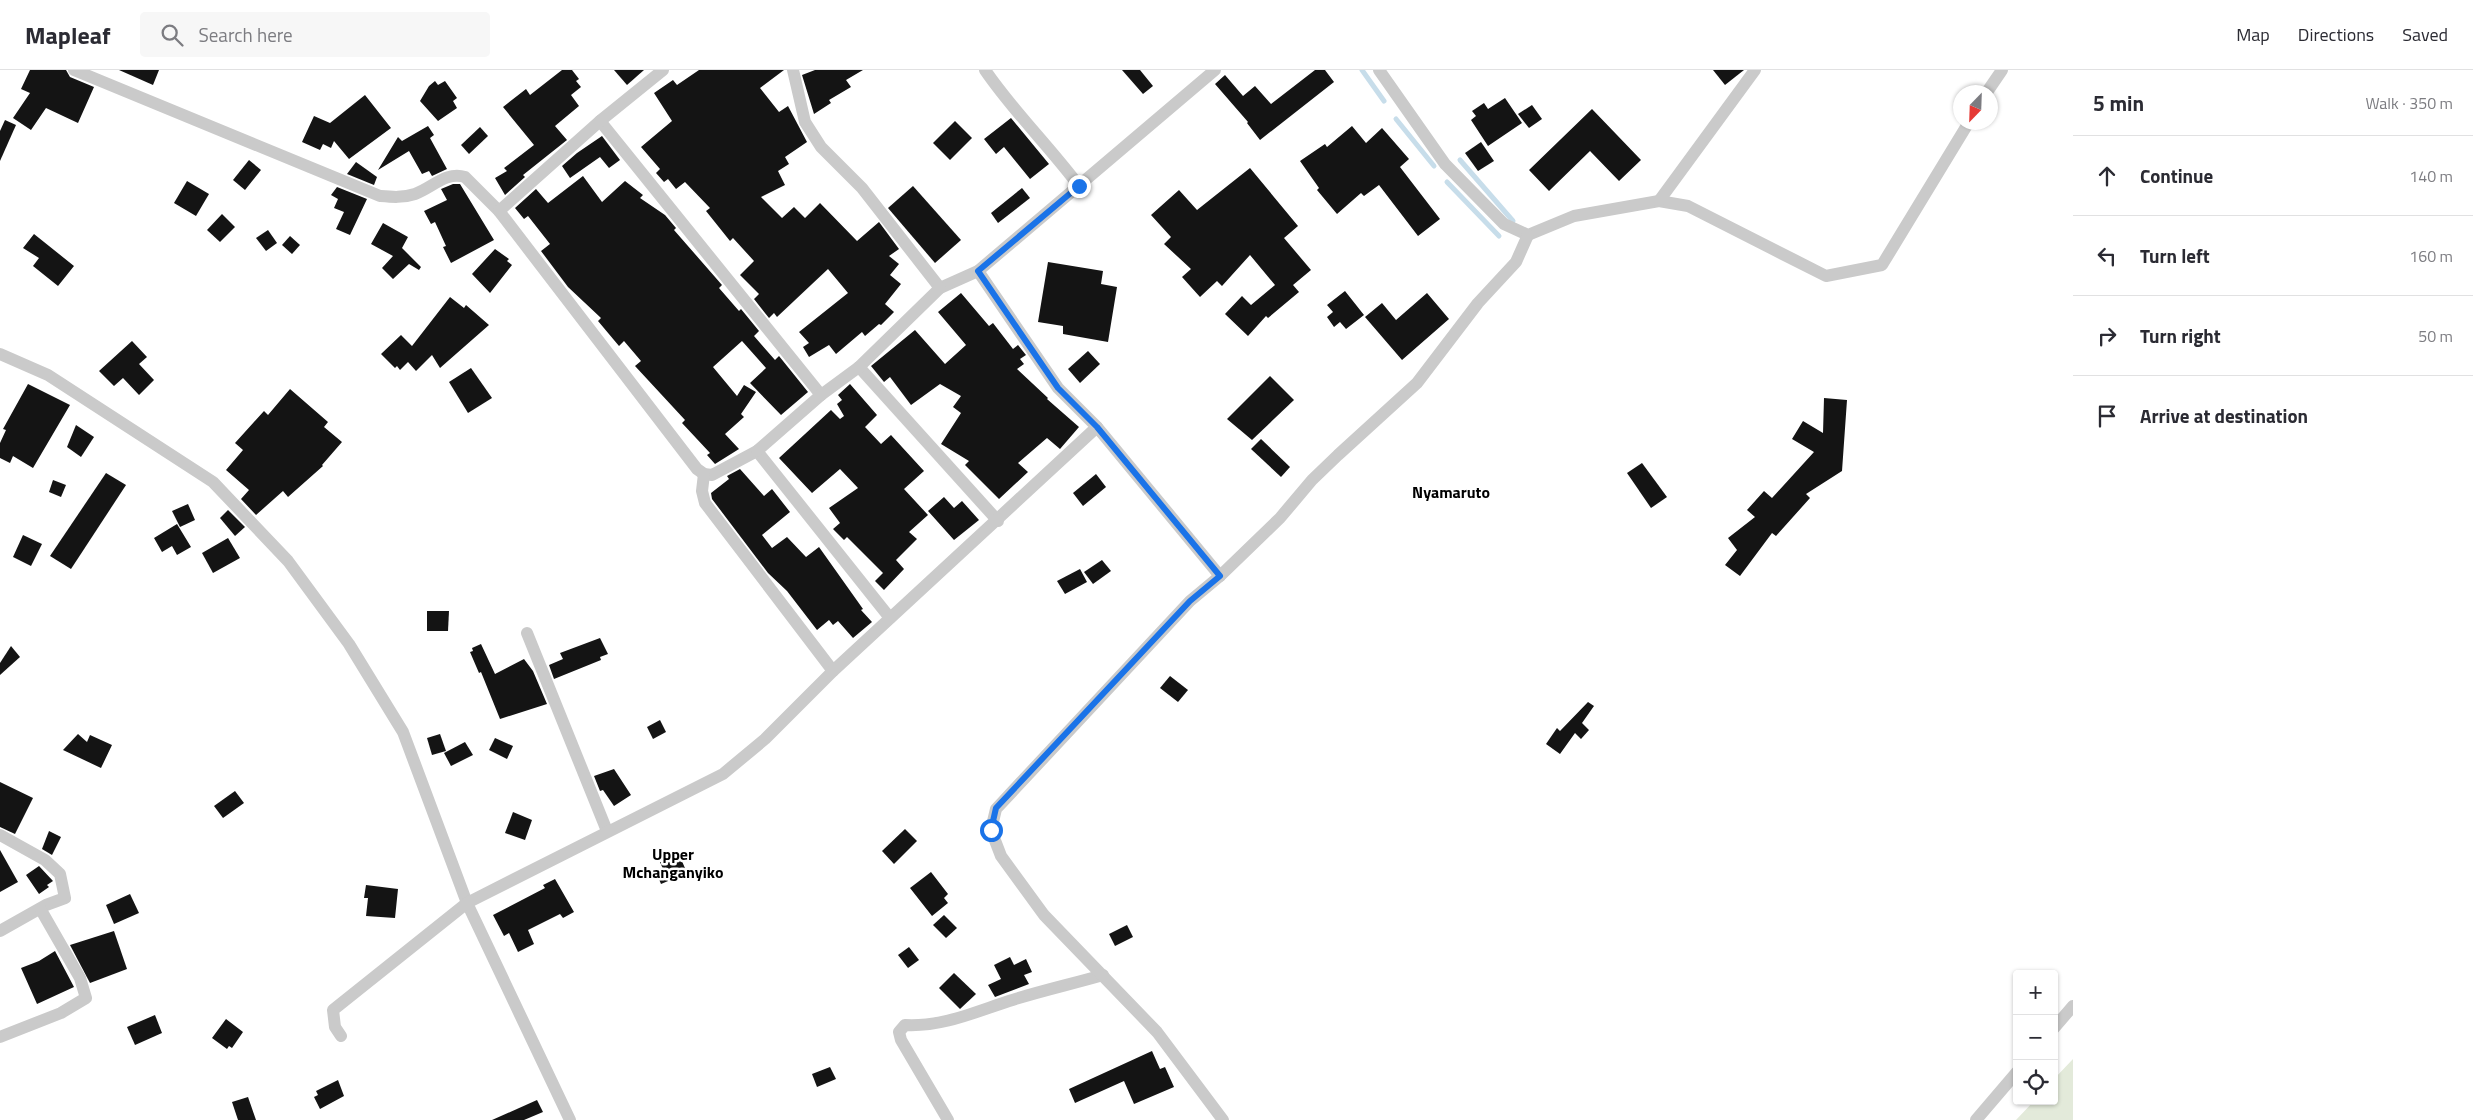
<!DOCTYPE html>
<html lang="en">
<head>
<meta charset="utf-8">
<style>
  body { margin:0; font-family:"Titillium Web",sans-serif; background:#f7f7f7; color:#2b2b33 }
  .controls { position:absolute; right:15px; bottom:15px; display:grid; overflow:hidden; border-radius:5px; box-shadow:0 1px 4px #0004 }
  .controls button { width:45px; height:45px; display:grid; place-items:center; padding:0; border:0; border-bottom:1px solid #e1e1e2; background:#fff; color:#2b2b33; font:25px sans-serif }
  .compass { position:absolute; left:1953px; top:15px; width:45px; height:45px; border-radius:50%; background:#fff; box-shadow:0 1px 4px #0004; rotate:203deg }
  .stop { position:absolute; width:15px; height:15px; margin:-11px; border:4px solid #1a73e8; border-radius:50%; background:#fff }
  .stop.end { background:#1a73e8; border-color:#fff; box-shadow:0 1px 5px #0008 }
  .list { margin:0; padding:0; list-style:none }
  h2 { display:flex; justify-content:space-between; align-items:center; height:65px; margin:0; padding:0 20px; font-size:21px }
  h2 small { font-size:16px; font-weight:400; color:#7c7c81 }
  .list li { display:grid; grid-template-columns:32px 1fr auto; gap:15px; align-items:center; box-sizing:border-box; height:80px; padding:0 20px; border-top:1px solid #e1e1e2 }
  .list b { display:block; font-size:19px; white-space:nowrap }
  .list em { font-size:16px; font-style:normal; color:#7c7c81 }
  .icon { flex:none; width:28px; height:28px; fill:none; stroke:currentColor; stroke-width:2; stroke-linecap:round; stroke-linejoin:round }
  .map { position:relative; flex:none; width:2073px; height:1050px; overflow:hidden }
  header { display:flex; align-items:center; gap:30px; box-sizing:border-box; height:70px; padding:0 25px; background:#fff; border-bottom:1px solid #e1e1e2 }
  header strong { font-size:24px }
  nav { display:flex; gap:28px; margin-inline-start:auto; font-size:18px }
  .search { width:350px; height:45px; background:#f7f7f7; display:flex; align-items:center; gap:12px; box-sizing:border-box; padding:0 18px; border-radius:5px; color:#7c7c81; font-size:19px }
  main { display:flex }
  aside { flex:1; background:#fff }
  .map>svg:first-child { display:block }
  .green { fill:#e3eada }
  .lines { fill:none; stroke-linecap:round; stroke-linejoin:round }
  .stream { stroke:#c7ddea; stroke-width:5 }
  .building { fill:#141414 }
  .minor { stroke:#cacaca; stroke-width:12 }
  .route { stroke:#1a73e8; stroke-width:6 }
  .labels { text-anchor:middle; stroke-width:5; stroke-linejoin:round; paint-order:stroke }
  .quarter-label { font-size:16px; font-weight:bold; fill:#000; stroke:#fff }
</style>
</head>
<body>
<header>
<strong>Mapleaf</strong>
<div class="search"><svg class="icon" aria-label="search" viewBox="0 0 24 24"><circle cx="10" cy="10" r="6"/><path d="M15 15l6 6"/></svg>Search here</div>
<nav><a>Map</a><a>Directions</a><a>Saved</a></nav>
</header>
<main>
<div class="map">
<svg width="2073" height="1050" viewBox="0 0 2073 1050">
  <rect width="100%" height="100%" fill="#fff"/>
  <!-- green -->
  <polygon class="green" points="2073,989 2073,1050 2016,1050 2034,1031 2054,1031 2054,1009"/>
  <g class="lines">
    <!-- stream -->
    <g class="stream">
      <polyline points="1362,0 1384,31"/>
      <polyline points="1396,49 1434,96"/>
      <polyline points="1460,90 1513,151"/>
      <polyline points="1447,112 1499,166"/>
    </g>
  </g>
  <!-- building -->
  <g class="building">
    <polygon points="30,0 66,0 70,7 94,17 78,53 46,38 31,60 13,48 30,23 21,19"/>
    <polygon points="119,0 159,0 153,15"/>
    <polygon points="562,0 572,0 579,9 576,11 581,17 571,25 579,36 555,56 567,70 523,105 525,107 505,125 495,108 507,101 504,98 534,75 503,37 526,19 530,25"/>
    <polygon points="614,0 644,0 627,15"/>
    <polygon points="699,0 784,0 760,18 779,42 788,36 807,72 785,87 789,94 778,101 785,115 761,127 782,148 794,137 805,148 820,133 857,171 879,152 899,179 889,186 899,194 890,205 901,214 885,234 894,242 881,255 879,254 865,266 862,262 836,284 829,275 809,287 803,277 809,273 799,262 848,223 828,199 777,247 774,243 769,248 754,229 759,224 740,205 754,191 733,168 730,171 706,141 710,138 685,112 676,119 668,109 664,112 656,103 660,99 641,77 672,51 654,23 673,10 677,15"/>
    <polygon points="815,0 863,0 846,10 851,17 829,30 831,33 814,44 802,5"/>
    <polygon points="1122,0 1140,0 1153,16 1143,24"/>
    <polygon points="1315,0 1325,0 1334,12 1260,70 1247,53 1248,52 1215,14 1225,5 1243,26 1255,16 1271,34"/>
    <polygon points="1713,0 1744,0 1725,15"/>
    <polygon points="435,11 438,15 445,11 457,28 453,31 457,38 438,51 420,31 429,16"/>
    <polygon points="365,25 391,58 349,89 334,71 331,78 323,74 320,80 302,72 314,46 330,53"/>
    <polygon points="1505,28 1522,53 1488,76 1471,50 1476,46 1472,41 1484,33 1488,39"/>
    <polygon points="1532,35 1542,49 1529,58 1518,44"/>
    <polygon points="1592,39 1641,90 1619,111 1590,81 1549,121 1529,100"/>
    <polygon points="1011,48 1049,94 1030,109 1004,77 996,84 984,69"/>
    <polygon points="5,50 16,55 0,91 0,61"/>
    <polygon points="955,51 972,68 950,90 933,73"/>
    <polygon points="428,56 434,65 430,68 447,99 432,106 429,101 422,104 409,81 378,100 398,67 402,71"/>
    <polygon points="1352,56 1366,73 1382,58 1409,89 1400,97 1440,149 1418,166 1379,115 1364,126 1361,123 1337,144 1317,120 1319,118 1300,91 1325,74 1327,77"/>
    <polygon points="480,57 488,66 469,84 461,75"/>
    <polygon points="602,66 620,90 609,98 600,87 570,108 562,96 577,83"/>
    <polygon points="1481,72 1494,91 1478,101 1465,83"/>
    <polygon points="249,90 261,100 245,120 233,110"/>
    <polygon points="356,92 377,107 374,115 347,104"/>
    <polygon points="1250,98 1298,156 1284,168 1311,200 1293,215 1299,222 1268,248 1266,246 1248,266 1225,244 1242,226 1251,235 1275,215 1250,185 1222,216 1217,211 1200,227 1182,207 1191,199 1164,174 1171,167 1151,145 1179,120 1197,140"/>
    <polygon points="583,106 602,132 625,111 643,125 640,128 665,145 676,158 674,160 722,215 719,218 739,241 741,239 759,261 754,266 775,290 779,286 808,322 781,345 750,313 766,298 742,271 713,297 737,326 744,315 756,322 741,344 744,347 725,364 739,379 715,394 707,385 710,383 682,353 685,350 635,296 641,291 624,271 619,276 598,251 601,248 568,217 541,181 550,174 528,146 524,149 515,138 536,119 548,133"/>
    <polygon points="187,111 209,124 196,146 174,133"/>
    <polygon points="453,114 460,114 494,170 451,193 443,177 446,176 435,152 431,154 424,141 447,130 441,119"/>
    <polygon points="913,116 961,170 935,193 888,138"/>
    <polygon points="337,117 367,129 350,165 336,159 344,142 334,138 338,129 331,125"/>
    <polygon points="1022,118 1030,128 998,153 991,143"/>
    <polygon points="222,144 235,157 220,172 207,160"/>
    <polygon points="383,153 408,167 402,178 421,197 419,200 409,194 393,209 382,198 393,186 371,174"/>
    <polygon points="268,160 277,173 266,181 256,168"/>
    <polygon points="34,164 74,196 58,216 33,196 39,188 23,178"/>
    <polygon points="290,166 300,175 292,184 282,175"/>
    <polygon points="495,179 509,189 507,191 512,195 490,223 472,204"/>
    <polygon points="1048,192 1103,201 1101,214 1117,217 1108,272 1063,264 1063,256 1038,252"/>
    <polygon points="1345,221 1364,245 1346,259 1340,252 1334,257 1327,247 1333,242 1327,235"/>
    <polygon points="961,223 989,256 993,253 1013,279 1018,275 1026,285 1020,289 1024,294 1017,299 1048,328 1047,329 1079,357 1060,379 1047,368 1018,393 1028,402 999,429 965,395 969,391 941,374 961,343 953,337 961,326 940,314 911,335 890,307 884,312 871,296 915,260 945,294 966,275 938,242"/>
    <polygon points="1427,223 1449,249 1402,290 1365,247 1382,233 1396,250"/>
    <polygon points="450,227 464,238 466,235 489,255 440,298 432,285 416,301 408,292 400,300 397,296 395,298 381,284 401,265 412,276"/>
    <polygon points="132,271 147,287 139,294 154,310 139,325 123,308 114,316 99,301"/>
    <polygon points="1088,281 1100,294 1080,313 1068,299"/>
    <polygon points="471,298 492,328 468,343 449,312"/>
    <polygon points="1270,306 1294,330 1252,370 1227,349"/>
    <polygon points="28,314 70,335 33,398 13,386 10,393 0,388 0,373 6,360 3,359"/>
    <polygon points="850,314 877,345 865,357 881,374 891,365 924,401 904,419 928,445 909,462 917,469 896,490 904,499 884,520 875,511 883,503 847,467 844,470 833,459 840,453 829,438 858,418 840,399 812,423 779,388 831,340 840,349 844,346 837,334 842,330 838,325"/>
    <polygon points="290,319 328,352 324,357 342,372 322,395 323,396 288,427 283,421 256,445 241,429 249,420 226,400 243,380 235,373 264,341 268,345"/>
    <polygon points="1824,328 1847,330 1842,401 1806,424 1810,428 1776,466 1772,463 1740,506 1725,495 1737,480 1728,468 1755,447 1747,440 1764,421 1772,428 1814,382 1792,369 1803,351 1823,363"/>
    <polygon points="76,355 94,367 81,387 67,377"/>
    <polygon points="1261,369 1290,397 1281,407 1251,379"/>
    <polygon points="1642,393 1667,427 1651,438 1627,403"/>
    <polygon points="740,399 764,426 772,419 790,442 762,465 772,478 787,467 806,487 819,477 863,539 861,540 872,552 853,568 838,551 833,555 829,550 817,560 787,521 768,503 712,429 711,423 729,409 727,406"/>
    <polygon points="106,403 126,415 71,499 50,486"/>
    <polygon points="1096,404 1106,417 1083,436 1073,423"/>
    <polygon points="53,410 66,415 61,427 49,422"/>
    <polygon points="944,427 954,438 962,431 979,450 954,470 928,441"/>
    <polygon points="188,434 195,450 180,457 172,441"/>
    <polygon points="228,440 245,457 235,466 220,448"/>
    <polygon points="177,454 191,477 177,485 172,476 162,482 154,468"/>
    <polygon points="23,465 42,474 31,496 13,487"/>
    <polygon points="228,468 240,488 213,503 202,483"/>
    <polygon points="1102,490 1111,501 1093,514 1084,502"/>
    <polygon points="1080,499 1087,512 1065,524 1057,511"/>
    <polygon points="427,541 449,541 448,561 427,561"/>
    <polygon points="600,568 608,584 600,587 601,590 554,609 549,595 563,589 560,583"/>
    <polygon points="481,574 495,604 524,589 533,601 547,634 500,649 481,602 479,603 470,582 473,581 472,578"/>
    <polygon points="11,576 20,587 0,605 0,593"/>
    <polygon points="1170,606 1188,620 1178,632 1160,618"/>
    <polygon points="1588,632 1594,636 1582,653 1589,660 1581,669 1575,663 1560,684 1546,674 1557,658 1560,661"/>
    <polygon points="660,650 666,662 653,669 647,657"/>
    <polygon points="78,664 87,672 90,665 112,675 101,698 63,680"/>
    <polygon points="440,664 446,681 432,685 427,668"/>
    <polygon points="495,668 513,676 507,689 489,680"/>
    <polygon points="465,672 473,685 451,696 444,683"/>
    <polygon points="614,699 631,725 614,736 603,720 600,721 594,706"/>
    <polygon points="0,712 33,728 15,764 0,757"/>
    <polygon points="235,721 244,733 223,748 214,736"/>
    <polygon points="513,742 532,750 525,770 505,763"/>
    <polygon points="905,759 917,771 894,794 882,781"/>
    <polygon points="49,761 61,767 52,785 42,779"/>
    <polygon points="0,780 18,812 0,822"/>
    <polygon points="679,784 687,803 661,814 656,802 663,799 660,792"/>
    <polygon points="39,796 53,811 47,815 49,817 39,824 26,805"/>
    <polygon points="931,802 948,824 944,828 948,833 932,846 910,818"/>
    <polygon points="555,809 574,842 563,848 560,844 528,860 534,874 518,882 509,863 504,866 493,845 545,818 543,815"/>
    <polygon points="366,815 398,819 395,848 366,846 368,828 364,828"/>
    <polygon points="130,824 139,843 114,854 106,835"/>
    <polygon points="944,845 957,858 946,868 933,855"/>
    <polygon points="1127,855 1133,867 1115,876 1109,864"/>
    <polygon points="114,861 127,899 90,913 70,875"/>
    <polygon points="909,877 919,890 908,898 898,885"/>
    <polygon points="55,881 74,917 37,934 21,898 39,891"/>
    <polygon points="1010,887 1014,895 1026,889 1032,902 1024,905 1029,914 995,927 988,915 1001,909 994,895"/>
    <polygon points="954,903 976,924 960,939 939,918"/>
    <polygon points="155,945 162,963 135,975 127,957"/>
    <polygon points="226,949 243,962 232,978 229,976 227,979 212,968"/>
    <polygon points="1152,981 1160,999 1165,997 1174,1017 1134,1034 1124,1011 1075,1033 1069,1019"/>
    <polygon points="830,997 836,1009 817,1017 812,1004"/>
    <polygon points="338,1010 344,1026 320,1039 314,1027 318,1025 316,1021"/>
    <polygon points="248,1027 256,1050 238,1050 232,1032"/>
    <polygon points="537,1030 543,1042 524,1050 492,1050"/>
  </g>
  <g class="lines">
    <!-- minor -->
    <g class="minor">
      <path d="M74,0L380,126C392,127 403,128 415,124C432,118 446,101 465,107L499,141L697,399L704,404L712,405L757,381L890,548"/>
      <polyline points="793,0 805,52 821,77 862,118 940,218 978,201 1215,0"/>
      <path d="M985,0C1013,41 1049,76 1079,116"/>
      <polyline points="1379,0 1445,94 1504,154 1528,165 1574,146 1659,131 1688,136 1826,206 1882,195 1969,52"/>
      <polyline points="1987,22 2002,0"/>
      <polyline points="600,51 821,325"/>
      <polyline points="1659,131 1755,0"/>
      <polyline points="499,141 600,51 663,0"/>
      <polyline points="0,284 48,305 213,412 288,491 349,574 403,662 467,833 570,1050"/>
      <polyline points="859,297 998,451"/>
      <polyline points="1097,357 1220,506"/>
      <polyline points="757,381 821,325 859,297 940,218"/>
      <polyline points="704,404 702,421 705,433 833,601"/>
      <polyline points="527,563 607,761"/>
      <polyline points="0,765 45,790 60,804 65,828 46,835 0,861"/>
      <polyline points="2054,958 2073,936"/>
      <polyline points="341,966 335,957 333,940 467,833 723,704 765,669 833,601 1097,357 1058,318 978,201"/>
      <polyline points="0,967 61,943 86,928 80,908 41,840"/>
      <path d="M948,1050L901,970L899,962L905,955C942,957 975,942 1009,931C1040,921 1072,914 1103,905"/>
      <polyline points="1223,1050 1157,962 1044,845 1001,786 991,760 996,739 1190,531 1220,506 1280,448 1312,410 1338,385 1417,313 1478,233 1516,192 1528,165"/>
      <polyline points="1976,1050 2017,1002"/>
    </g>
  </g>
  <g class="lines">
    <!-- route -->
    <polyline class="route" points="991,760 996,738 1190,531 1220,506 1097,357 1058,318 978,201 1079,116"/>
  </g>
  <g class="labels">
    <!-- quarter labels -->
    <g class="quarter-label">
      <text x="1451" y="428">Nyamaruto</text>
      <text x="673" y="790">Upper<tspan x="673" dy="18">Mchanganyiko</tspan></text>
    </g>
  </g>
</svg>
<div class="controls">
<button>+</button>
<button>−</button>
<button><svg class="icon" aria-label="locate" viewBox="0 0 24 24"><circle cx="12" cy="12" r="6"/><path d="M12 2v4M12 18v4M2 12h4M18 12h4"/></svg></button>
</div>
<svg class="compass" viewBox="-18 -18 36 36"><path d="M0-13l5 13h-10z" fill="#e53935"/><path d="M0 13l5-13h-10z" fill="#7c7c81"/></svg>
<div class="stop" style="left:991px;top:760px"></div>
<div class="stop end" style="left:1079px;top:116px"></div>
</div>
<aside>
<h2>5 min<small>Walk · 350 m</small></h2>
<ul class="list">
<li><svg class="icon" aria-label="ahead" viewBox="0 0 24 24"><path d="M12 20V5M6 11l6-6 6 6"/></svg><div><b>Continue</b></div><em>140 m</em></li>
<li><svg class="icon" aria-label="left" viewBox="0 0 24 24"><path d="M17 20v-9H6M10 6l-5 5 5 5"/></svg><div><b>Turn left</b></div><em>160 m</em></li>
<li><svg class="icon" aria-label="right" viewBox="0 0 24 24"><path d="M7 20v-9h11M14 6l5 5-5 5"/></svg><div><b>Turn right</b></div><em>50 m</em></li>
<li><svg class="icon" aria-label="arrive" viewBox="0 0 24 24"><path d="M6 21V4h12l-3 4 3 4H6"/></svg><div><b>Arrive at destination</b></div></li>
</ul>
</aside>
</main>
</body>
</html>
